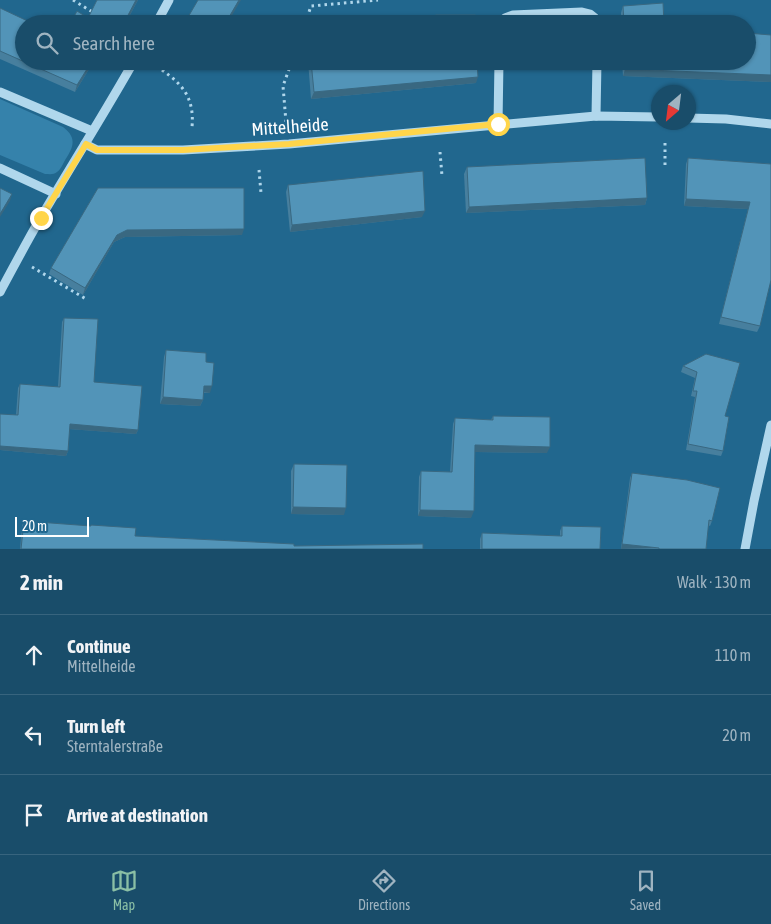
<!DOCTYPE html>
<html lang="en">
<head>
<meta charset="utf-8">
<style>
  body { margin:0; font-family:"Asap Condensed",sans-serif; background:#265772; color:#f1f3f6 }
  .compass { position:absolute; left:651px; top:85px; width:45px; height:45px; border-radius:50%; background:#194d6a; box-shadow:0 1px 4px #0004; rotate:208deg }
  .scale { position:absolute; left:15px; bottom:12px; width:74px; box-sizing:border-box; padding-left:5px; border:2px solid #fff; border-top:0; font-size:14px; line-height:18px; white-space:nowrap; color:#fff; -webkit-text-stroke:4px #21678e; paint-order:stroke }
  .stop { position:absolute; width:15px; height:15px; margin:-11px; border:4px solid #ffd54a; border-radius:50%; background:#fff }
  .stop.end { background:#ffd54a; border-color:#fff; box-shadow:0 1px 5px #0008 }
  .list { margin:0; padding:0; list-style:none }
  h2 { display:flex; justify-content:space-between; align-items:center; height:65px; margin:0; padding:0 20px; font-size:21px }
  h2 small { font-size:16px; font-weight:400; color:#9fb4c1 }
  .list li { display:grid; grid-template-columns:32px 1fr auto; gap:15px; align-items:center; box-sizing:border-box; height:80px; padding:0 20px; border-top:1px solid #37647e }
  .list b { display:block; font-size:19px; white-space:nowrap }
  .list p { margin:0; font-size:16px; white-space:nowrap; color:#9fb4c1 }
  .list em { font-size:16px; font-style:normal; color:#9fb4c1 }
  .icon { flex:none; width:28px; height:28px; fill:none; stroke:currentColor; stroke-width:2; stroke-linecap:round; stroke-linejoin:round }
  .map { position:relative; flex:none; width:771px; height:549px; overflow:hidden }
  .search { position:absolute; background:#194d6a; box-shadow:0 1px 4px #0004; left:15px; right:15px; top:15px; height:55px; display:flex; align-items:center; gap:12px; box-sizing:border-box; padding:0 18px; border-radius:28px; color:#9fb4c1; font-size:19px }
  .sheet { height:305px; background:#194d6a }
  nav { display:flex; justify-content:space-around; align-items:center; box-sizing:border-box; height:70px; border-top:1px solid #37647e; background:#194d6a; font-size:14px; color:#9fb4c1 }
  nav a { display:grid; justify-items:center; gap:2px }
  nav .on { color:#8abfa5 }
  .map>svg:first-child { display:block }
  .green { fill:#3582ab }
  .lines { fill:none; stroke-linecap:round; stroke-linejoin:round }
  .path { stroke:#b0d7ec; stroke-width:3; stroke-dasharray:2.5 4; stroke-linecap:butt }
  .minor { stroke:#b0d7ec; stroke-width:9 }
  .wall { fill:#477f9e }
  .shaded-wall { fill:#396881 }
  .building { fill:#5294b8; stroke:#396881 }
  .route { stroke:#ffd54a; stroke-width:6 }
  .labels { text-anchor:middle; stroke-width:4; stroke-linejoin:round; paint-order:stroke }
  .street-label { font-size:18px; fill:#fff; stroke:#21678e }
</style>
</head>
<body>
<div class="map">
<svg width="771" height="549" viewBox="0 0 771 549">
  <rect width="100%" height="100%" fill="#21678e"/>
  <!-- green -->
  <path class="green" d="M0,99L63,127C79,139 72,149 64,162C62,166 60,170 57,172C54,175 49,174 45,174L0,155Z"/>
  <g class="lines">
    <!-- path -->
    <g class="path">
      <polyline points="73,0 94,13"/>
      <polyline points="305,24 311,6 378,0"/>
      <path d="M151,63C178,80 195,93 192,127"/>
      <polyline points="286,122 283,86 292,61"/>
      <polyline points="440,152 442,176"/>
      <polyline points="665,165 665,142"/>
      <polyline points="259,170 261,193"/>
      <polyline points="32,267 86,299"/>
    </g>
    <!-- minor -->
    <g class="minor">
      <polyline points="156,24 169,0"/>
      <polyline points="501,24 505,18 513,15 582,12 590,14 595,18 597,24"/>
      <polyline points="0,92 92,131"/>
      <polyline points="596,116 597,61"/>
      <polyline points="688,118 726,119 771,124"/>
      <polyline points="498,124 499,61"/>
      <polyline points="85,144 97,150 183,150 289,144 596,116 658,117"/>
      <polyline points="0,168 56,194"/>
      <path d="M0,292C13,268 26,243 40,219C71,166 104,114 134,61"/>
      <polyline points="745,549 754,501 771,425"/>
    </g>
  </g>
  <!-- wall -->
  <g class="wall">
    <polygon points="97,0 138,0 125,24 120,24 118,23 117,24 70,24 88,18"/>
    <polygon points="623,6 664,24 621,24 621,13"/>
    <polygon points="0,8 24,61 94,61 75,92 0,59"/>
    <polygon points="436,15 475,24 433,24"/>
    <polygon points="771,35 771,82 623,76 622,61 747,61"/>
    <polygon points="308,61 477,61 476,83 311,99"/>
    <polygon points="688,158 771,164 760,326 757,332 719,324 748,209 684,206 686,164"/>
    <polygon points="467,167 647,198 645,205 466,213 464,174"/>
    <polygon points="288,185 422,217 290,232 286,192"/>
    <polygon points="98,188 242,235 125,237 114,242 83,295 49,274 51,268"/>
    <polygon points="64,318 94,382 138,430 136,434 69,429 68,451 66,456 0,450 0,414 16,415 18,388 20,384 58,387 62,322"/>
    <polygon points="166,350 206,362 210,393 203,393 203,400 200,406 160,404 164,357"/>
    <polygon points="706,354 725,416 723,451 721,456 686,450 695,397 691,396 695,378 681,372 683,366"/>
    <polygon points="493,416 547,453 475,452 471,518 418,516 419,477 421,471 450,472 453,424 455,418 491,420"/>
    <polygon points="294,464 344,515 291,514 291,471"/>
    <polygon points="632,473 712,521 710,526 708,525 706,549 621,549 630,478"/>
    <polygon points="24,521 135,536 294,546 423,549 20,549 22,526"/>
    <polygon points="562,526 600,549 480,549 480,539 482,533 560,536 560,531"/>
  </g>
  <!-- shaded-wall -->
  <g class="shaded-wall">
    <polygon points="136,0 138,0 125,24 126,19"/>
    <polygon points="239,0 241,0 227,24 225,24"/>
    <polygon points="92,61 94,61 75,92 77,85"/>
    <polygon points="625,69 763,74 771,75 771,82 623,76"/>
    <polygon points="478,77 476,83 311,99 314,92"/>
    <polygon points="12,194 10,201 0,217 0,214"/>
    <polygon points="647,198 645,205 466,213 469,207"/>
    <polygon points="686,199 750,202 748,209 684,206"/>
    <polygon points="425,211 422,217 290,232 292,225"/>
    <polygon points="244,229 242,235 125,237 114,242 83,295 85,288 117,235 127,230"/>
    <polygon points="204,386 212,386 210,393 201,392"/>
    <polygon points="163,397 203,400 200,406 160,404"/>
    <polygon points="70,424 138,430 136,434 68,429"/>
    <polygon points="475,445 550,447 547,453 473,452"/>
    <polygon points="0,446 68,451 66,456 0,450"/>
    <polygon points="293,507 346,508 344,515 291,514"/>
    <polygon points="420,510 474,511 471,518 418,516"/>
    <polygon points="622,544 659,548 621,549"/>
  </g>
  <!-- building -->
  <g class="building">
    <polygon points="97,0 136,0 126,19 121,16 116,24 70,24 77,11 88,18"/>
    <polygon points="198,0 239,0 225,24 184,24"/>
    <polygon points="663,3 664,24 624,24 623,6"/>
    <polygon points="0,8 34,24 24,24 24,61 92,61 77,85 0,51"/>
    <rect x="436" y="15" width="39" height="9"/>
    <polygon points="747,33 771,35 771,75 625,69 625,61 747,61"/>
    <polygon points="311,61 477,61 478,77 314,92"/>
    <polygon points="645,158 647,198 469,207 467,167"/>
    <polygon points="688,158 771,164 771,280 760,326 721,317 750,202 686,199"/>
    <polygon points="423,171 425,211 292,225 288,185"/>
    <polygon points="0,188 12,194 0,214"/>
    <polygon points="98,188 244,188 244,229 127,230 117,235 85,288 51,268"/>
    <polygon points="64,318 98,319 94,382 142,386 138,430 70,424 68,451 0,446 0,414 18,415 20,384 60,387"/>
    <polygon points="166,350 206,353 206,362 214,363 212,386 204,386 203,400 163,397"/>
    <polygon points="706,354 740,363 725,416 729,417 723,451 688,444 697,391 693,391 697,372 683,366"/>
    <polygon points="493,416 550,417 550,447 475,445 474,511 420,510 421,471 452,472 455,418 493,420"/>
    <polygon points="294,464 347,465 346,508 293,507"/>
    <polygon points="632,473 687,480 720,488 712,521 709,520 706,549 659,549 659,548 622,544"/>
    <polygon points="24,521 91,526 91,525 136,528 135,536 294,544 294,546 423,544 423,549 21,549"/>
    <polygon points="562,526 601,527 600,549 482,549 482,533 562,536"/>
  </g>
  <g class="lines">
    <!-- route -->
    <polyline class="route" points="41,218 86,144 97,150 183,150 289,144 498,124"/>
  </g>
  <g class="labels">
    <!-- street labels -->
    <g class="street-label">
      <text transform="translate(290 127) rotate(-4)" y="6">Mittelheide</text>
    </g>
  </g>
</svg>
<svg class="compass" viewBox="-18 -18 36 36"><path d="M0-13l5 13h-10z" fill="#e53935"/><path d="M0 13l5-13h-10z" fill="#9fb4c1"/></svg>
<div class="scale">20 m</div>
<div class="stop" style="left:498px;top:124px"></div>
<div class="stop end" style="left:41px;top:218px"></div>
<div class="search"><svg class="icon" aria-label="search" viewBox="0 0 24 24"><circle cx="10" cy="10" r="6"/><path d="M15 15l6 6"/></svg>Search here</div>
</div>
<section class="sheet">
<h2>2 min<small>Walk · 130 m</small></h2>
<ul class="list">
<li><svg class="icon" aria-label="ahead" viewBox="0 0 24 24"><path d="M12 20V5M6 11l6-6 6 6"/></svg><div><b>Continue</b><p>Mittelheide</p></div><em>110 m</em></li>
<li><svg class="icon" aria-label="left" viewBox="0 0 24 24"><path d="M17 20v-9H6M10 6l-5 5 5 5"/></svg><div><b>Turn left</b><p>Sterntalerstraße</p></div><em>20 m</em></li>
<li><svg class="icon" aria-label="arrive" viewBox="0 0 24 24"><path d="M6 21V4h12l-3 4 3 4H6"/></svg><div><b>Arrive at destination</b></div></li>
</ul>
</section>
<nav>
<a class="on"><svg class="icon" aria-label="map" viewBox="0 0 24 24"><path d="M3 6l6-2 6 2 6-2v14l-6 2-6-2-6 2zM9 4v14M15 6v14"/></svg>Map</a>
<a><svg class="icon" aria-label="directions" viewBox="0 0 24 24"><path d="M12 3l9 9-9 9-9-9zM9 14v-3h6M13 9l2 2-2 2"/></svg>Directions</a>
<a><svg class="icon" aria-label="saved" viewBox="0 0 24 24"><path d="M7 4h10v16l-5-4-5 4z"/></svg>Saved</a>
</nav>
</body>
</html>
